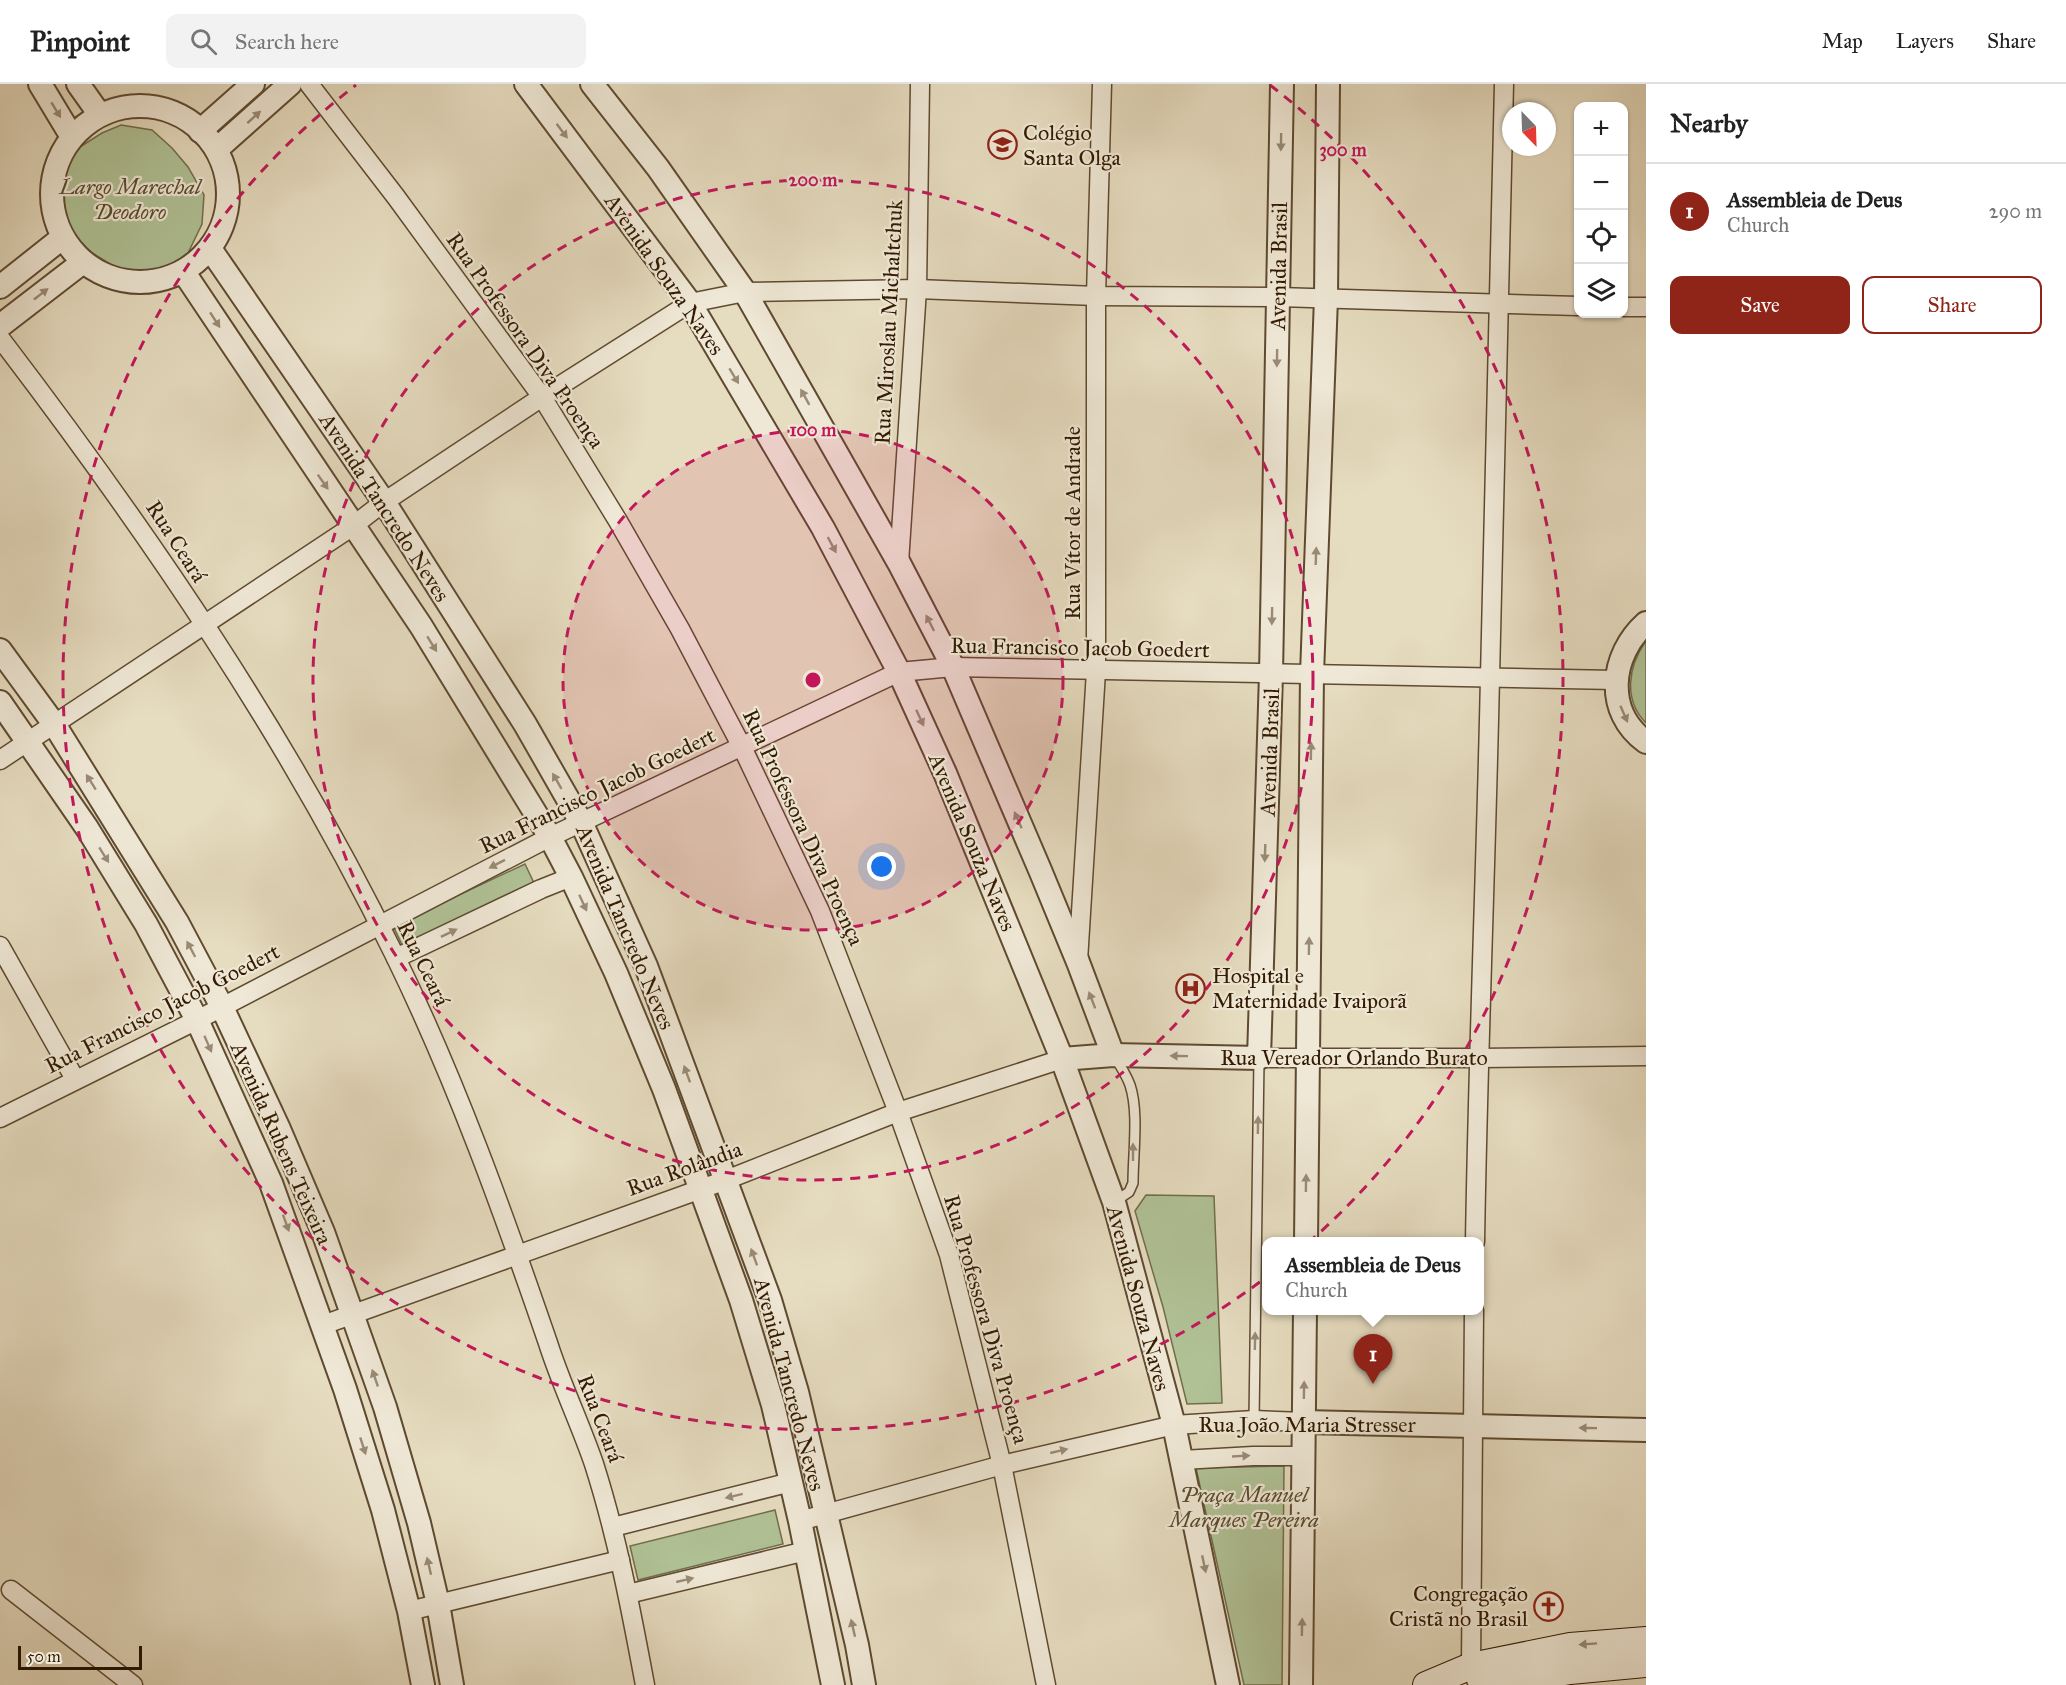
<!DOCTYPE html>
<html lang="en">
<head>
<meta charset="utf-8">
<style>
  body { margin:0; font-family:"IM FELL Great Primer",serif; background:#f2f2f2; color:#222 }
  .controls { position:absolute; right:18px; top:18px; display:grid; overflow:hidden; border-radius:12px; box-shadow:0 2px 4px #0004 }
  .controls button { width:54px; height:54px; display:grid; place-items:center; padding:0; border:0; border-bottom:2px solid #e0e0e0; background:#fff; color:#222; font:30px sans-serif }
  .compass { position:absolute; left:1502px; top:18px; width:54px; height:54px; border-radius:50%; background:#fff; box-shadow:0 2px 4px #0004; rotate:157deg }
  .scale { position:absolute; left:18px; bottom:15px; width:124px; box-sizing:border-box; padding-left:6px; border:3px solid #321a00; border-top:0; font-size:16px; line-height:21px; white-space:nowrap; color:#321a00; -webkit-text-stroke:4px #efe8d6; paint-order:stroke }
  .you { position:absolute; left:882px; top:783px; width:21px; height:21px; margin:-15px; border:4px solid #fff; border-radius:50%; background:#1a73e8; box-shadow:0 0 0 9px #1a73e833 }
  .badge { display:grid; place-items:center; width:39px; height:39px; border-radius:50%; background:#8f2418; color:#fff; font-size:20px; font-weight:700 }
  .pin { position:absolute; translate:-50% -50px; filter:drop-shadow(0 2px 3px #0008) }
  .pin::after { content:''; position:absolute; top:32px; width:21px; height:18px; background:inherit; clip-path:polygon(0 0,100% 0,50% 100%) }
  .popup { position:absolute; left:1262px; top:1153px; width:222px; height:78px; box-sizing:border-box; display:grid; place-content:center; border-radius:12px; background:#fff; filter:drop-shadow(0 2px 4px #0005); font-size:20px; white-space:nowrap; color:#767676 }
  .popup b { font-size:22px; color:#222 }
  .popup::after { content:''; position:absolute; left:50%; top:100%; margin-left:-12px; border:12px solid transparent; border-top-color:#fff }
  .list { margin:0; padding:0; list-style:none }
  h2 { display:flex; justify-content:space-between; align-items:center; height:78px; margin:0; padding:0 24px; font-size:26px }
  h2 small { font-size:20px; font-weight:400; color:#767676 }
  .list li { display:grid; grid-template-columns:39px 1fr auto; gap:18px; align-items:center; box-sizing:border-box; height:96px; padding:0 24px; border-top:2px solid #e0e0e0 }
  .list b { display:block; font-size:22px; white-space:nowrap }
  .list p { margin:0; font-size:20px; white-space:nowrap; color:#767676 }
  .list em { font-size:20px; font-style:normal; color:#767676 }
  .actions { display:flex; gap:12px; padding:18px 24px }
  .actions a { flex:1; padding:14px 0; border:2px solid #8f2418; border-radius:12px; text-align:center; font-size:21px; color:#8f2418 }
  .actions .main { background:#8f2418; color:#fff }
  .icon { flex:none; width:33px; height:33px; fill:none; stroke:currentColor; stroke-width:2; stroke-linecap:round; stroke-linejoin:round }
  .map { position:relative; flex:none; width:1646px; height:1601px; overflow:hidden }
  header { display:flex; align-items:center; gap:36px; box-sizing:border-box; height:84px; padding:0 30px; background:#fff; border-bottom:2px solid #e0e0e0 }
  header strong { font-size:28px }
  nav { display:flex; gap:33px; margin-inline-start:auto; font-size:21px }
  .search { width:420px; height:54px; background:#f2f2f2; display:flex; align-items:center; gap:15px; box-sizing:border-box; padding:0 21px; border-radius:12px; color:#767676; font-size:22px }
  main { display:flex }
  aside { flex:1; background:#fff }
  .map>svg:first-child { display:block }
  .green { fill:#b0c296; stroke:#716e4b; stroke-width:1.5 }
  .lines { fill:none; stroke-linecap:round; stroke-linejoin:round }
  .service-casing { stroke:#5f4a30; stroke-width:12 }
  .minor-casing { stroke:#5f4a30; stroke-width:21 }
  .tertiary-casing { stroke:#5f4a30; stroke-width:26 }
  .secondary-casing { stroke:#321a00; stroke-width:28 }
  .service { stroke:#efe8d6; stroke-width:9 }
  .minor { stroke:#efe8d6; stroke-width:18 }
  .tertiary { stroke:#efe8d6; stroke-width:22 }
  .secondary { stroke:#efe8d6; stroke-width:26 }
  .oneway { fill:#9a8b76 }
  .ring { fill:none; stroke:#c2185b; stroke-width:3; stroke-dasharray:10 8 }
  .labels { text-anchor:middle; stroke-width:4.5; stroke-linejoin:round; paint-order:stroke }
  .poi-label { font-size:22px; fill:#321a00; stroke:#efe8d6; text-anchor:start }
  .park-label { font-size:22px; font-style:italic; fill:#584c2d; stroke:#efe8d6 }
  .street-label { font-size:22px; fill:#321a00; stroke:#efe8d6 }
  .centre { fill:#c2185b; stroke:#efe8d6; stroke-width:3 }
  .ring-label { font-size:18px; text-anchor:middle; font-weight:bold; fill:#c2185b; stroke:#efe8d6; stroke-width:4.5; stroke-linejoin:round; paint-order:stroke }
</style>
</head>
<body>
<header>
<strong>Pinpoint</strong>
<div class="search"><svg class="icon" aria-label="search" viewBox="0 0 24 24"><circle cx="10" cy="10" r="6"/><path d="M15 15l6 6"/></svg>Search here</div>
<nav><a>Map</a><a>Layers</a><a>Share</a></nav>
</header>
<main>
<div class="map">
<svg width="1646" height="1601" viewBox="0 0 1646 1601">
  <rect width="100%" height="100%" fill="#e6dcc0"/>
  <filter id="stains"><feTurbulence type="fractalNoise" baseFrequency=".00333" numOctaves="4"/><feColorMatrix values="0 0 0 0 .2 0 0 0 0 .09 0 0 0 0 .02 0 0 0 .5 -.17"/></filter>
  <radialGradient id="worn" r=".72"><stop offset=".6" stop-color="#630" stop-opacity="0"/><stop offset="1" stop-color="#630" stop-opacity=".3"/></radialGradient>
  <!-- green -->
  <g class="green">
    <polygon points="121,41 152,46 172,64 188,83 204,111 202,140 188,169 171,181 154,186 120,186 89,167 72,148 57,103 75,66 102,49"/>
    <path d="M1646,557V639C1623,616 1628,582 1646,557Z"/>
    <polygon points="525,780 534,799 402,861 393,842"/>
    <polygon points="1146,1111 1214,1112 1222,1319 1187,1320 1163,1223 1135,1127"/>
    <polygon points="1284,1382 1282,1601 1244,1601 1196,1384"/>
    <polygon points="775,1426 783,1460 638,1496 630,1462"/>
  </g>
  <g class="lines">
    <defs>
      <g id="service">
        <path d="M1114,972C1120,981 1126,990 1130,1001C1139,1028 1133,1069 1133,1099L1129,1108L1114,1118"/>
        <polyline points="1254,1336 1259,975"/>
      </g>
      <g id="minor">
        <polyline points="309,0 396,113 542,313 618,437 680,545 742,663 820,827 898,1028 949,1171 1002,1381 1046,1601"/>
        <polyline points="1624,223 1646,223"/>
        <path d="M0,254C148,448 288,652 395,872C456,997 503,1128 548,1259C561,1300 580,1339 594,1380C617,1452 631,1526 645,1601"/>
        <polyline points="899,479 917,205 920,0"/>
        <polyline points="0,676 353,442 384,418 542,313 690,219 745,208 917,205 1096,212 1278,213 1578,222"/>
        <polyline points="0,862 75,995"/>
        <polyline points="396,874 541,805 571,793"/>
        <polyline points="1078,877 1096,587 1096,212 1102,0"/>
        <polyline points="1259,974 1478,974 1646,972"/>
        <polyline points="0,1034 197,936 550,753 899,588 953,583 1616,596"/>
        <path d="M1475,1158C1478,969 1486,781 1490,593C1495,396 1498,198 1504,0"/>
        <polyline points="1474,1226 1471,1582 1478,1601"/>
        <polyline points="323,1241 726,1096 898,1028 1062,975"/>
        <polyline points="1182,1376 1253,1372 1304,1372"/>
        <polyline points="800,1437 1002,1381 1174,1341 1254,1336 1304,1338"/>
        <polyline points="613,1443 791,1398"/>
        <polyline points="11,1506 133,1601"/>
        <polyline points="628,1510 806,1467"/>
        <polyline points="409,1527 620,1476"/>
      </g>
      <g id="tertiary">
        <polyline points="40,0 72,53"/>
        <polyline points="78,0 100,31"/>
        <polyline points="526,0 690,219 823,444 899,588 945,689 1062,975 1114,1118 1174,1341 1228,1601"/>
        <polyline points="592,0 658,84 745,208 899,479 953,583 1040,786 1078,878 1113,971"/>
        <circle cx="140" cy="110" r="88"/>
        <polyline points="200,47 253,0"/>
        <polyline points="217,65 290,0"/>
        <polyline points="211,166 384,418 525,640 581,738 646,882 770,1216 797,1308 857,1561 864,1601"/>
        <polyline points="183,187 421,542 550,753 571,793 616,889 664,1005 741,1216 773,1321 800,1437 833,1601"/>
        <polyline points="0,203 62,154"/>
        <polyline points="0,242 83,178"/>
        <path d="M1646,539C1610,571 1604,628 1646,658"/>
        <polyline points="0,566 54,640 177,838 221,921 279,1045 323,1148 385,1323 419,1439 438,1520 452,1601"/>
        <polyline points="0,618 87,744 146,840 197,936 271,1099 345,1305 383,1426 409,1527 423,1601"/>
        <polyline points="1062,975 1113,971 1259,974 1271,590 1282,0"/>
        <polyline points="1306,1158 1312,590 1326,214 1328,0"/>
        <polyline points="1304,1338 1646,1346"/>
        <polyline points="1301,1601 1305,1226"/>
      </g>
      <g id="secondary">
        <polyline points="1426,1601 1471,1582 1570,1562 1646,1556"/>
        <polyline points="1488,1601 1570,1587 1646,1580"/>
      </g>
    </defs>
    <!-- service casing -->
    <use href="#service" class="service-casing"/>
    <!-- minor casing -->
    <use href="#minor" class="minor-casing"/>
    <!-- tertiary casing -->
    <use href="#tertiary" class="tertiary-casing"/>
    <!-- secondary casing -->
    <use href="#secondary" class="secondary-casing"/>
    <!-- service -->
    <use href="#service" class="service"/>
    <!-- minor -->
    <use href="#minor" class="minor"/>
    <!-- tertiary -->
    <use href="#tertiary" class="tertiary"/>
    <!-- secondary -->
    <use href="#secondary" class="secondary"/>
  </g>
  <!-- one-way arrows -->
  <defs><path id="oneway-solid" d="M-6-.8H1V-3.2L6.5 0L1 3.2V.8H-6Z" transform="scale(1.5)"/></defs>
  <g class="oneway">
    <use href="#oneway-solid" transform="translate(56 26) rotate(59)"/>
    <use href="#oneway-solid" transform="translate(254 33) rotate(-42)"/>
    <use href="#oneway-solid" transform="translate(562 47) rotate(53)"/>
    <use href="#oneway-solid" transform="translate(1281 58) rotate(91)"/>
    <use href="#oneway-solid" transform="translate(41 210) rotate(-38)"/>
    <use href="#oneway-solid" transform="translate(215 236) rotate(57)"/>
    <use href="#oneway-solid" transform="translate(1277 274) rotate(91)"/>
    <use href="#oneway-solid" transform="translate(734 292) rotate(59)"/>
    <use href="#oneway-solid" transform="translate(805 313) rotate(-119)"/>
    <use href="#oneway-solid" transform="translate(323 398) rotate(55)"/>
    <use href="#oneway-solid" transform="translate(832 461) rotate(62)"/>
    <use href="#oneway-solid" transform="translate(1316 472) rotate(-88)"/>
    <use href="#oneway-solid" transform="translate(1272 532) rotate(91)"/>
    <use href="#oneway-solid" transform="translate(930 539) rotate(-117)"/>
    <use href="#oneway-solid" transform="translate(432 560) rotate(58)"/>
    <use href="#oneway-solid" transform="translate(1624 630) rotate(66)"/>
    <use href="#oneway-solid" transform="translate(920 634) rotate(65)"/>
    <use href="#oneway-solid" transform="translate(1311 667) rotate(-89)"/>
    <use href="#oneway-solid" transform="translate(557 697) rotate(-120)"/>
    <use href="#oneway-solid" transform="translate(91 698) rotate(-122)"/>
    <use href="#oneway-solid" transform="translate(1018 736) rotate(-114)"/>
    <use href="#oneway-solid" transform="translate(1265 769) rotate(92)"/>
    <use href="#oneway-solid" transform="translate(104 771) rotate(58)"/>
    <use href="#oneway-solid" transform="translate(497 780) rotate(153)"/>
    <use href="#oneway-solid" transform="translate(583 819) rotate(65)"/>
    <use href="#oneway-solid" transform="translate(449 849) rotate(-26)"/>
    <use href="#oneway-solid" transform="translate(1309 862) rotate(-89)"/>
    <use href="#oneway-solid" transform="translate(191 865) rotate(-118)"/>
    <use href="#oneway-solid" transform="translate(1092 916) rotate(-111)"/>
    <use href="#oneway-solid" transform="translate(208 960) rotate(66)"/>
    <use href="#oneway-solid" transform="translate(1179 972) rotate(-179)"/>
    <use href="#oneway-solid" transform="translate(687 990) rotate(-110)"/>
    <use href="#oneway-solid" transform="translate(1258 1041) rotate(-89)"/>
    <use href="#oneway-solid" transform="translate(1133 1068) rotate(-90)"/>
    <use href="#oneway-solid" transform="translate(1306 1099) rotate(-89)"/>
    <use href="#oneway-solid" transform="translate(286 1139) rotate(70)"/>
    <use href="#oneway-solid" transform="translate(754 1173) rotate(-110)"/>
    <use href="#oneway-solid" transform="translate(1255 1257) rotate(-89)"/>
    <use href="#oneway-solid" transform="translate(375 1294) rotate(-109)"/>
    <use href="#oneway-solid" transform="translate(1304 1306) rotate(-89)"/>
    <use href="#oneway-solid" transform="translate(1588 1344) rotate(-179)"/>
    <use href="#oneway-solid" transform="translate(363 1362) rotate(72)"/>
    <use href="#oneway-solid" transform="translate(1059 1367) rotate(-13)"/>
    <use href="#oneway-solid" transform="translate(1241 1372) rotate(-3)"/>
    <use href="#oneway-solid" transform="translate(734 1412) rotate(166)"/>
    <use href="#oneway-solid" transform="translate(1204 1480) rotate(78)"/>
    <use href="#oneway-solid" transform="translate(429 1482) rotate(-103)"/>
    <use href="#oneway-solid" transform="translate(685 1496) rotate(-13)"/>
    <use href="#oneway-solid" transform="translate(1302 1543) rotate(-89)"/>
    <use href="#oneway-solid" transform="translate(853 1544) rotate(-103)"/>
    <use href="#oneway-solid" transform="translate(1588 1560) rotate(176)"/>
  </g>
  <!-- distance rings -->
  <circle cx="813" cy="596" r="250" fill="#c2185b" fill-opacity=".12"/>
  <g class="ring">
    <circle cx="813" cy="596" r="250"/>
    <circle cx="813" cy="596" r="500"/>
    <path d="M1270 1A750 750 0 1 1 356 1"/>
  </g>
  <!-- icons -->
  <defs>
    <symbol id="school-ring" viewBox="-11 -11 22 22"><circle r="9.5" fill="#efe8d6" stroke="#8f2418" stroke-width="1.5"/><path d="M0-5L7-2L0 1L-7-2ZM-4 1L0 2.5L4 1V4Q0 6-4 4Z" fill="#8f2418"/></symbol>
    <symbol id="hospital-ring" viewBox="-11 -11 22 22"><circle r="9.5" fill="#efe8d6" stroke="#8f2418" stroke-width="1.5"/><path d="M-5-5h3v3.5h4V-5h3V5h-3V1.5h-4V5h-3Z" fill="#8f2418"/></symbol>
    <symbol id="church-ring" viewBox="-11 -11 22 22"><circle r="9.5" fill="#efe8d6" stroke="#8f2418" stroke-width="1.5"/><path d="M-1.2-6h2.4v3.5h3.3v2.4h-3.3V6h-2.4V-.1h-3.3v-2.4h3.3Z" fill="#8f2418"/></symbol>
  </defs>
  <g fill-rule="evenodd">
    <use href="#school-ring" x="986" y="44" width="33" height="33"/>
    <use href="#hospital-ring" x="1174" y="888" width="33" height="33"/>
    <use href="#church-ring" x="1532" y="1506" width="33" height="33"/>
  </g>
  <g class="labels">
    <!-- poi labels -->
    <g class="poi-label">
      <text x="1023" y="56">Colégio<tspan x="1023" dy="25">Santa Olga</tspan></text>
      <text x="1212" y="899">Hospital e<tspan x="1212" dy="25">Maternidade Ivaiporã</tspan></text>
      <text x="1528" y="1517" text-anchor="end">Congregação<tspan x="1528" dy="25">Cristã no Brasil</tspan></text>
    </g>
    <!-- park labels -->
    <g class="park-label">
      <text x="130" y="110">Largo Marechal<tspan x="130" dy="25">Deodoro</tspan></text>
      <text x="1244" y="1418">Praça Manuel<tspan x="1244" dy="25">Marques Pereira</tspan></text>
    </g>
    <!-- street labels -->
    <g class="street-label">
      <text transform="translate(1278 182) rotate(-89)" y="8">Avenida Brasil</text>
      <text transform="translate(665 190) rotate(55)" y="8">Avenida Souza Naves</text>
      <text transform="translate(888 238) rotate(-87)" y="8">Rua Miroslau Michaltchuk</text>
      <text transform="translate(526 256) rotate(55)" y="8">Rua Professora Diva Proença</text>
      <text transform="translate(385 423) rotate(57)" y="8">Avenida Tancredo Neves</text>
      <text transform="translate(1072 439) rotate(-90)" y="8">Rua Vítor de Andrade</text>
      <text transform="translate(177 457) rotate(57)" y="8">Rua Ceará</text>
      <text transform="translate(1080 563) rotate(1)" y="8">Rua Francisco Jacob Goedert</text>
      <text transform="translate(1269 668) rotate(-88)" y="8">Avenida Brasil</text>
      <text transform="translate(597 706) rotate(-26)" y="8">Rua Francisco Jacob Goedert</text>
      <text transform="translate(804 743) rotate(65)" y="8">Rua Professora Diva Proença</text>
      <text transform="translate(973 758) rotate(67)" y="8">Avenida Souza Naves</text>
      <text transform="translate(626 843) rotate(67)" y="8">Avenida Tancredo Neves</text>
      <text transform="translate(424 879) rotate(64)" y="8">Rua Ceará</text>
      <text transform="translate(162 924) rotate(-27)" y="8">Rua Francisco Jacob Goedert</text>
      <text x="1354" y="981">Rua Vereador Orlando Burato</text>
      <text transform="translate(282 1059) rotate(66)" y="8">Avenida Rubens Teixeira</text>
      <text transform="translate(684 1084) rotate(-20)" y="8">Rua Rolândia</text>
      <text transform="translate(1139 1214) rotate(75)" y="8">Avenida Souza Naves</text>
      <text transform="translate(987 1235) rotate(74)" y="8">Rua Professora Diva Proença</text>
      <text transform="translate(790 1300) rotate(75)" y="8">Avenida Tancredo Neves</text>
      <text transform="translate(601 1334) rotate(69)" y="8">Rua Ceará</text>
      <text x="1307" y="1348">Rua João Maria Stresser</text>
    </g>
  </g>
  <circle cx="813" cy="596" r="9" class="centre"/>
  <g class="ring-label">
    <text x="1343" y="72">300 m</text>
    <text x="813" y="102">200 m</text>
    <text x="813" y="352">100 m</text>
  </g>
  <rect width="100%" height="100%" filter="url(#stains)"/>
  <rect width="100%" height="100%" fill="url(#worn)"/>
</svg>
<div class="controls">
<button>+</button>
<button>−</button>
<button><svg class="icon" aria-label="locate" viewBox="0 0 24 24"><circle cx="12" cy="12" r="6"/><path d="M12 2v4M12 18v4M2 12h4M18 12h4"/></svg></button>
<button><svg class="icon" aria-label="layers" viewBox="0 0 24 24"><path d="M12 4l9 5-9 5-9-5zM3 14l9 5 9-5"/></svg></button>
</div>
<svg class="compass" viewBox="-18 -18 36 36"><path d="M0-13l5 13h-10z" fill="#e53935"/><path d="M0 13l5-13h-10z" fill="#767676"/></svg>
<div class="scale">50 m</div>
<div class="you"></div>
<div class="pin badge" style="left:1373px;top:1300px">1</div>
<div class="popup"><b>Assembleia de Deus</b>Church</div>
</div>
<aside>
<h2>Nearby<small></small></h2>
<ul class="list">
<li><span class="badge">1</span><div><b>Assembleia de Deus</b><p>Church</p></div><em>290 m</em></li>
</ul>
<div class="actions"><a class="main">Save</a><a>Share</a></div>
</aside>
</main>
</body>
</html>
